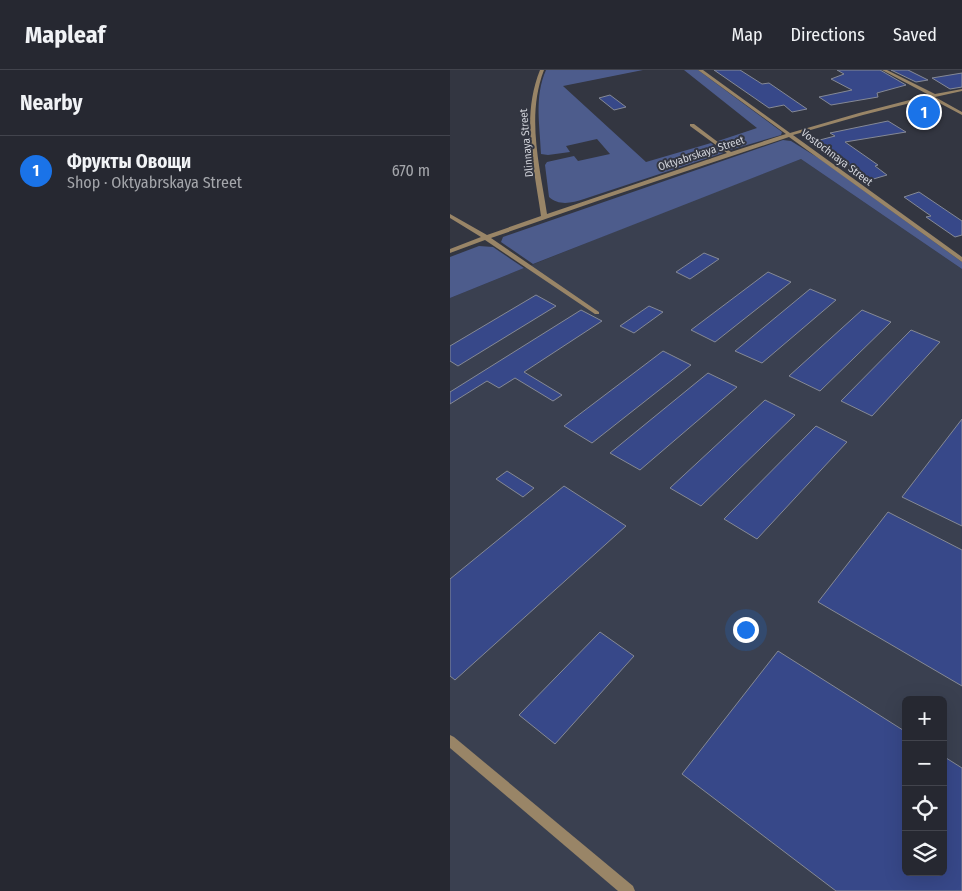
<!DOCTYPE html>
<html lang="en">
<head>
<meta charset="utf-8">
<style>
  body { margin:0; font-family:"Fira Sans Condensed",sans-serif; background:#32343d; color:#f1f3f6 }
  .controls { position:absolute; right:15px; bottom:15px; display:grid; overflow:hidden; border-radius:8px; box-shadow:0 5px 20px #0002 }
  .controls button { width:45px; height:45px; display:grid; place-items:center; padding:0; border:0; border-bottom:1px solid #42444d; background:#262831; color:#f1f3f6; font:25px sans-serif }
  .you { position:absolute; left:295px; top:559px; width:18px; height:18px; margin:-12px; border:4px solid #fff; border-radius:50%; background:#1a73e8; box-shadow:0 0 0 8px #1a73e833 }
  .badge { display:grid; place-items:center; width:32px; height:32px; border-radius:50%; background:#1a73e8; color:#fff; font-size:16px; font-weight:700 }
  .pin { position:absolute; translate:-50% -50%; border:2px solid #fff; box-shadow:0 1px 5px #0006 }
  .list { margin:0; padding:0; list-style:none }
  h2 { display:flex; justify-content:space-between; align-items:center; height:65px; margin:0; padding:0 20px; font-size:21px }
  h2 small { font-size:16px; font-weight:400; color:#a4a6ab }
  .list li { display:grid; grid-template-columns:32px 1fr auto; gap:15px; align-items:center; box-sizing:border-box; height:70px; padding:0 20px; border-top:1px solid #42444d }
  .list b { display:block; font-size:19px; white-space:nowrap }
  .list p { margin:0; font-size:16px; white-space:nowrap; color:#a4a6ab }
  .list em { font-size:16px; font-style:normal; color:#a4a6ab }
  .icon { flex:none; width:28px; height:28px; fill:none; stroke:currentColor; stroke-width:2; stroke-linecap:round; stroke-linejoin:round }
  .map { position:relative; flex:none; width:512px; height:821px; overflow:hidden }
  header { display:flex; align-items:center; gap:30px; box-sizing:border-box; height:70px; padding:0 25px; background:#262831; border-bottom:1px solid #42444d }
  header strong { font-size:24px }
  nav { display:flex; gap:28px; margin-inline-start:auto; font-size:18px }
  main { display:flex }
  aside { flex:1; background:#262831 }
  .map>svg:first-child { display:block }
  .built { fill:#3a4050; fill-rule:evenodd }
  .green { fill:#4d5c8c }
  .building { fill:#374889; stroke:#858995 }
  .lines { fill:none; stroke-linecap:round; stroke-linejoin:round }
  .minor { fill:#998567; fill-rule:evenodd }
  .labels { text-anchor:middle; stroke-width:4; stroke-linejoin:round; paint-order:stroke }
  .far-street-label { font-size:11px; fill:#d1d3da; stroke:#333641 }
</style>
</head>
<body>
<header>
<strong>Mapleaf</strong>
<nav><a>Map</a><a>Directions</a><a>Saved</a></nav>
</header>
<main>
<aside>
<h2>Nearby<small></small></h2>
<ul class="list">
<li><span class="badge">1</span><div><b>Фрукты Овощи</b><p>Shop · Oktyabrskaya Street</p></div><em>670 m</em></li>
</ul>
</aside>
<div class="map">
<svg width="512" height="821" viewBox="0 0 512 821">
  <rect width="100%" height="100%" fill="#333641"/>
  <!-- built -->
  <path class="built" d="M351,89L512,199V821H0V228L218,140ZM456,630H493V802H456Z"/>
  <!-- green -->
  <g class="green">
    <path d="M96,0H193L113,16L196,92L261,73L273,83L134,129C122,133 109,136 99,127L95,95L97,92L124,86L128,91L160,84L147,69L116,76L120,82L98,85L91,84C90,55 84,27 96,0Z"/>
    <polygon points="234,0 248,0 332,62 331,65 280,80 268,71 307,58"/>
    <polygon points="333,70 341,71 370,89 512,192 512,199 351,89 83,194 51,172 53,167"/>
    <polygon points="29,176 43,177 74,198 0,228 0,187"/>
  </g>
  <!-- building -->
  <g class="building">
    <polygon points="264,0 290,0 312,14 319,13 357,39 342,42 334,35 319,38"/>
    <polygon points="387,0 430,0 456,15 427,23 428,27 381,35 369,27 402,20 381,9 394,4"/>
    <polygon points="441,0 458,0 478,10 466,12"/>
    <polygon points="512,3 512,17 500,19 482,8"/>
    <polygon points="160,25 176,37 164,40 149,28"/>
    <polygon points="438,51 456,62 395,72 428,95 425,96 437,105 420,110 366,71 385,66 380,63"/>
    <polygon points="469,122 512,151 512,165 505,167 476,147 481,146 454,127"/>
    <polygon points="254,183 269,189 240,209 226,202"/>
    <polygon points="318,202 341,212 265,272 241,260"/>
    <polygon points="360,219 386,230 312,293 285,281"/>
    <polygon points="86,225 106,236 8,296 0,291 0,276"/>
    <polygon points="199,236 213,242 184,263 170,256"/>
    <polygon points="131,240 152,251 74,302 112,325 103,331 65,308 49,318 37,311 0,334 0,322"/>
    <polygon points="412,240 441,252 370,321 339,306"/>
    <polygon points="461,260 490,272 422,346 391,331"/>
    <polygon points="213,281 241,295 142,373 114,356"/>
    <polygon points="258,303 287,317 190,400 160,383"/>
    <polygon points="315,330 345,345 251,436 220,418"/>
    <polygon points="512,349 512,456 452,427"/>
    <polygon points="366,356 397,372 307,469 274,449"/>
    <polygon points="57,401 84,418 73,427 46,409"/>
    <polygon points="114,416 176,456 5,610 0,606 0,509"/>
    <polygon points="438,442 512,480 512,616 368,532"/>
    <polygon points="150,562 184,586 105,674 69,645"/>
    <polygon points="328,581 456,662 456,802 493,802 493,686 512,698 512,821 386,821 232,704"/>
  </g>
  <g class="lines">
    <!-- minor -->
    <g class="minor">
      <path d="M90,0H94C76,47 90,96 97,144L277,83L240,56V54H244L281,82L336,64L248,0H253L340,63L409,43L479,25L432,0H437L485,24L512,19V21L485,27L512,42V45L480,28L413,45L343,65L512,187V192L339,67L156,128L41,168L149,242V244H145L35,170L0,183V179L31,167L0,148V144L37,165L91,146C84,97 71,47 90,0Z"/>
      <polygon points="0,665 4,667 183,816 185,821 168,821 0,678"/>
    </g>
  </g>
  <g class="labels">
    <!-- far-street labels -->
    <g class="far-street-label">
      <text transform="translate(76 73) rotate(-95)" y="4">Dlinnaya Street</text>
      <text transform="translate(251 83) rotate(-18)" y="4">Oktyabrskaya Street</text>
      <text transform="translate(387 87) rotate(37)" y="4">Vostochnaya Street</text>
    </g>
  </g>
</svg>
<div class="controls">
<button>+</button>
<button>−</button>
<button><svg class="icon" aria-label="locate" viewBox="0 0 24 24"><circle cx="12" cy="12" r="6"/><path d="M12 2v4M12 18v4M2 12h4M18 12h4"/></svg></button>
<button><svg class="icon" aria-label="layers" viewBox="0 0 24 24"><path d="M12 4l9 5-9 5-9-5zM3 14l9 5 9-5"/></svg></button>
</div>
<div class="you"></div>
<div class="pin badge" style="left:474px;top:42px">1</div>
</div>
</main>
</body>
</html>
